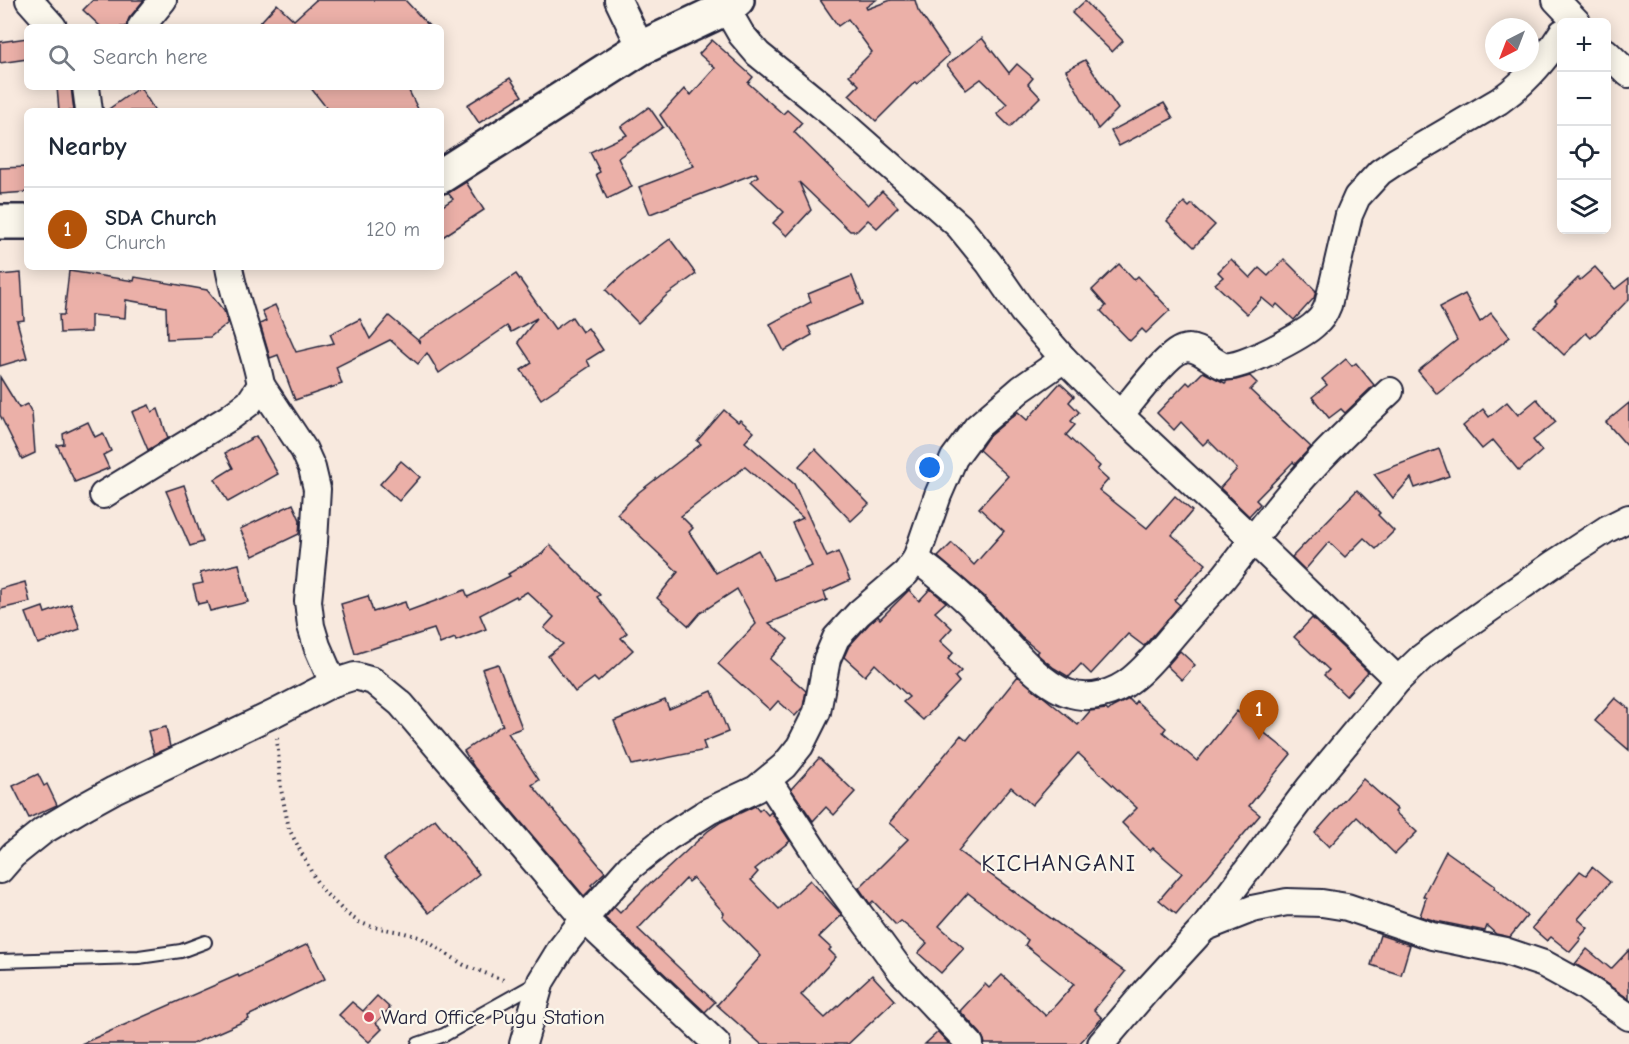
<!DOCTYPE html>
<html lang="en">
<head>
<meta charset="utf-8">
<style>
  body { margin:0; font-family:"Comic Neue",sans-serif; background:#f6f6f7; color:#1f2937 }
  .controls { position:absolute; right:18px; top:18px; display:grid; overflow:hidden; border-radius:9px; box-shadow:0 3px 15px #0003 }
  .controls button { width:54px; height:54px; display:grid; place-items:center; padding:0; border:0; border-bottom:2px solid #e0e1e3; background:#fff; color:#1f2937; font:30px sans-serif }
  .compass { position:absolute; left:1485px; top:18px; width:54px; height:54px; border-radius:50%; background:#fff; box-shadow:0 3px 15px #0003; rotate:222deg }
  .you { position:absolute; left:930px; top:468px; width:21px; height:21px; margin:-15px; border:4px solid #fff; border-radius:50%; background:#1a73e8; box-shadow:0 0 0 9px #1a73e833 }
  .badge { display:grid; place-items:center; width:39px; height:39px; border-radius:50%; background:#b45309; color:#fff; font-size:20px; font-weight:700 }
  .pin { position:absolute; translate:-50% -50px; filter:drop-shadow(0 2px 3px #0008) }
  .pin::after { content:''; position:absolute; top:32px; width:21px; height:18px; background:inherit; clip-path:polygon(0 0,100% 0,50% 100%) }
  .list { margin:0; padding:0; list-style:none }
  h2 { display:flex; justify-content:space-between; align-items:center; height:78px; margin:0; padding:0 24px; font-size:26px }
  h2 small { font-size:20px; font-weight:400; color:#747a83 }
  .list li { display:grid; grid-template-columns:39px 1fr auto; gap:18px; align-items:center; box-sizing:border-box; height:84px; padding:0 24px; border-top:2px solid #e0e1e3 }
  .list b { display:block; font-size:22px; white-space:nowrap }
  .list p { margin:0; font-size:20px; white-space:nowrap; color:#747a83 }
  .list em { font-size:20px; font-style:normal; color:#747a83 }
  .icon { flex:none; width:33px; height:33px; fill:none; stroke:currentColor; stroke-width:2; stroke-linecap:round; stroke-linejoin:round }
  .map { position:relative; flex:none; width:1629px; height:1044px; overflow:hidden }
  .search { position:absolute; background:#fff; box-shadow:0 3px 15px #0003; left:24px; top:24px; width:420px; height:66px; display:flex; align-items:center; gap:15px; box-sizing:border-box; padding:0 21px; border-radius:9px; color:#747a83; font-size:22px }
  .panel { position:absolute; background:#fff; box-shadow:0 3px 15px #0003; left:24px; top:108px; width:420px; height:162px; border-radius:9px }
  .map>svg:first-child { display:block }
  .building { fill:#ebb0a8; stroke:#22223b; stroke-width:1.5; fill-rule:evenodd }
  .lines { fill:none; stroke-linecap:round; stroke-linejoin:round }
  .lane-casing { stroke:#22223b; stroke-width:16 }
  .street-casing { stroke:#22223b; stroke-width:30 }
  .secondary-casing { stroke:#22223b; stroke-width:38 }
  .path { stroke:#22223b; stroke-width:4; stroke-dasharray:1.5 4.5; stroke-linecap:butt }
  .lane { stroke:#fbf7ec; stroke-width:12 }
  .street { stroke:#fbf7ec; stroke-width:26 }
  .secondary { stroke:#fbf7ec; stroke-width:33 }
  .poi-dot { fill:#d1495b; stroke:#fbf7ec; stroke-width:2 }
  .labels { text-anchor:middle; stroke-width:4.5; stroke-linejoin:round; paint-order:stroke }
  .poi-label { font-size:21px; fill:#22223b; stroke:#fbf7ec; text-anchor:start }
  .quarter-label { font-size:24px; letter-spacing:1.5px; fill:#22223b; stroke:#fbf7ec }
</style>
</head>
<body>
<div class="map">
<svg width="1629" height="1044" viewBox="0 0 1629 1044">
  <rect width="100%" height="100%" fill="#f8e9de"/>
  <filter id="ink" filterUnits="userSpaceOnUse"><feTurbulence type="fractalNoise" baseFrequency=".0167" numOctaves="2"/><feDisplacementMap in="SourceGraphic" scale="12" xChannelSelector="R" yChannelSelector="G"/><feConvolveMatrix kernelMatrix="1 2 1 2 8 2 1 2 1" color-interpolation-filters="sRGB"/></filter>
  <g filter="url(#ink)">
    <!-- building -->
    <g class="building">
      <polygon points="93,0 144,0 129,18 126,27 101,27 83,10"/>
      <polygon points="316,0 405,0 430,27 256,27 277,4 294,20"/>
      <polygon points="820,0 876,0 866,7 867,9 891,0 915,0 918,10 949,55 917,84 915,82 876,121 849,95 859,85 849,75 872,52 848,19 838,26"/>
      <polygon points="1085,1 1123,41 1112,52 1072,13"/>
      <polygon points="27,38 27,59 0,63 0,42"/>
      <polygon points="982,38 1009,73 1017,64 1033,78 1028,84 1040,97 1010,127 997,114 1007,104 981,79 966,90 947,65"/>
      <polygon points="712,40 753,77 748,83 783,114 787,110 802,123 794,132 868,205 882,191 898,207 877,228 868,220 857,231 850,231 799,182 811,210 787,236 773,223 784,212 751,181 758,176 756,173 650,214 639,187 694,166 660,115 684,89 691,95 715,68 699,54"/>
      <polygon points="1085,60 1118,109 1098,129 1066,70"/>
      <polygon points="510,78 522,96 479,123 467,105"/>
      <polygon points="57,87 71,87 74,111 59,111"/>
      <polygon points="140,87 155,111 106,111"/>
      <polygon points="310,87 407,87 419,111 329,111"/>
      <polygon points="1164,103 1173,118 1119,146 1111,131"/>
      <polygon points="649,107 663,127 618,158 632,187 607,199 596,174 600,172 590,152 627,135 621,127"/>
      <polygon points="27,167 27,192 0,194 0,168"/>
      <polygon points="466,182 484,210 441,238 441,207 453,199 448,193"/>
      <polygon points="1184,202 1189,207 1192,204 1215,225 1194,247 1167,221"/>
      <polygon points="670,239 696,274 667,295 638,323 606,290 624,273"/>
      <polygon points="1231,259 1250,278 1259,268 1268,276 1284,259 1316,291 1314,298 1294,320 1277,304 1274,308 1262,298 1247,314 1215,284 1223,277 1218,272"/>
      <polygon points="1119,264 1134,280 1138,276 1170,310 1146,333 1142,329 1130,341 1101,311 1106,306 1092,290"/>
      <polygon points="1595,267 1615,289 1629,278 1629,299 1591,338 1586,333 1564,355 1534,326 1557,303 1555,301 1578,278 1580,280"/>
      <polygon points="69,271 134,281 135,277 207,290 224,311 228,323 210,337 167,339 166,307 126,300 125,318 91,315 91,332 60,333 59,315 64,315"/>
      <polygon points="21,273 24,320 17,321 27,358 0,366 0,275"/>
      <polygon points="516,274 555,329 572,317 582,332 588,328 603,350 587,360 590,366 541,399 521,370 532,363 518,342 537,318 511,332 507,326 439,373 427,353 418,364 390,340 336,367 342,384 295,400 278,355 270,358 260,324 266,321 262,311 275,305 296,352 334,343 330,334 360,319 370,339 389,316 421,343 419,339"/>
      <polygon points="852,276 863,304 808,327 812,335 784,351 770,324 811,302 808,294"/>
      <polygon points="1465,294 1480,322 1491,313 1510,337 1437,394 1418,371 1457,340 1440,307"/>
      <polygon points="1346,359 1352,366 1356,363 1374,385 1345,413 1341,409 1329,418 1312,397 1327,385 1322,379"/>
      <polygon points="1203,372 1225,383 1227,381 1236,380 1250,376 1257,383 1250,390 1311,447 1295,464 1293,462 1256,500 1260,504 1249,516 1220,488 1237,469 1208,440 1203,445 1181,422 1174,430 1157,413 1187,382 1190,385"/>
      <polygon points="0,377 19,408 27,404 32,413 35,453 22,459 0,415"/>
      <polygon points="1060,383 1074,396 1069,402 1079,412 1071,421 1075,425 1066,435 1100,466 1097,470 1108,480 1099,490 1147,528 1175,496 1192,511 1172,535 1206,564 1174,600 1180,605 1144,646 1128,634 1091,674 1081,664 1069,677 1054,668 1043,659 1036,653 1038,651 1021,637 984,596 938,557 952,543 974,565 1004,531 979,508 1008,476 979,450 988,437 1018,412 1027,420"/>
      <polygon points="1537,399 1556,422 1533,440 1542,451 1519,471 1493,440 1482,449 1463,426 1483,409 1489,417 1507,402 1518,415"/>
      <polygon points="1629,403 1629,448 1606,422"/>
      <polygon points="149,405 152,412 158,409 168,438 148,450 132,412"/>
      <path d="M724,410L738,422L740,420L754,432L745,442L794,484L827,557L838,552L850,580L824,592L827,600L769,623L788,639L770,659L806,691L803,707L795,716L778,701L770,710L718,664L756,624L737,589L700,613L689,626L657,598L678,572L617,514L639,492L701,444L697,441ZM745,467L803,518L792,523L812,566L774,580L758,550L716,573L689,532L693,528L681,516Z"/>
      <polygon points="88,422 95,437 103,433 111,451 103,455 109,468 75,482 57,445 64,444 63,434"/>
      <polygon points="256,436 278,474 228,502 215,479 233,468 225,453"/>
      <polygon points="815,449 869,504 851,521 799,466"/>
      <polygon points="1439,449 1449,476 1415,488 1411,478 1393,498 1374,474"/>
      <polygon points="401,461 420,477 399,501 380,484"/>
      <polygon points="184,485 203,542 190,546 166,491"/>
      <polygon points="1357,490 1380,513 1378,515 1394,531 1376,549 1364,538 1345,557 1329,542 1305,570 1292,557"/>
      <polygon points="293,504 300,520 299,534 253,556 240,529"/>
      <polygon points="550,545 600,595 597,597 627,633 621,638 633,650 598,682 594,678 575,692 548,656 563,644 544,628 554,617 527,592 517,598 516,596 480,615 486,629 456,641 455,638 440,644 434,629 355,654 341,604 368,596 373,612 405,602 408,611 465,590 468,597 510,576 508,574 542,554"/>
      <polygon points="239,564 248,602 210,611 207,602 198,604 193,585 203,583 200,573"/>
      <polygon points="25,582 30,602 0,609 0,589"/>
      <polygon points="930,589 946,602 935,612 952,628 940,641 953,653 948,659 961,671 955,677 959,682 923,720 903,702 909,697 875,664 865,676 844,657 849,646 869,624 878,616 880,619 909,590 919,601"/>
      <polygon points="71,604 80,629 38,644 26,613 43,607 45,613"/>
      <polygon points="1312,618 1368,672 1346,696 1324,675 1329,670 1294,637"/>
      <polygon points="1180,651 1195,665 1182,680 1167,666"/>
      <polygon points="498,664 522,728 508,733 539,780 532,785 605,872 591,885 593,887 584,896 474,767 464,751 502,725 503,726 482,669"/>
      <polygon points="1018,676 1078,725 1090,711 1106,709 1108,711 1113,707 1129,699 1134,704 1136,701 1166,728 1163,732 1197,761 1237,711 1291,754 1249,806 1260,815 1176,914 1159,900 1182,873 1153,848 1150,851 1122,823 1137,808 1078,753 1032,805 1011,787 958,851 1125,972 1094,1010 1102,1018 1079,1044 985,1044 984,1040 981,1034 960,1011 985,984 989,988 1002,975 1046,1016 1074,984 1025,945 1028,940 968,893 939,926 964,948 941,973 918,953 927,943 901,921 896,925 873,901 870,904 859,888 908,839 889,823 961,735 967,740"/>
      <polygon points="712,691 728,732 703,742 706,750 632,765 614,721 665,700 669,709"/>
      <polygon points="1615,698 1629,709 1629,750 1595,721"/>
      <polygon points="166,727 170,747 154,754 148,731"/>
      <polygon points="819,758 855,792 834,815 826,807 813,821 791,789"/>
      <polygon points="38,774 44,786 47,784 57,805 29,818 13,786"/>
      <polygon points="1363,779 1397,809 1395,812 1417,832 1395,854 1357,817 1329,847 1315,833"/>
      <polygon points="755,806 759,811 762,808 768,815 771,812 790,841 755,869 758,872 751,880 779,909 810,880 842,915 819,937 831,948 829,950 836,957 801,995 825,1018 872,975 895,1000 848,1044 761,1044 717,1005 761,956 722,916 724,913 693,878 688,882 686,879 638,929 715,1002 705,1012 605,918 614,907 620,913 651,882 652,883 708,831 721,822"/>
      <polygon points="435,819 479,874 429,913 384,859"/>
      <polygon points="1446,851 1495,886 1494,888 1527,916 1510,937 1496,934 1487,926 1485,931 1436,921 1420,916 1426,898 1423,896"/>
      <polygon points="1592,867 1610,882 1578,919 1588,928 1579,938 1581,939 1570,952 1551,937 1547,941 1532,928 1580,871 1586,875"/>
      <polygon points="1380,935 1410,945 1401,975 1371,965"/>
      <polygon points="308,944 325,979 248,1016 249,1019 192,1044 81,1044 238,975 239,977"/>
      <polygon points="1587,949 1611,969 1629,950 1629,999 1592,974 1575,964"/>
      <polygon points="377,996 390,1008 376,1023 382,1029 369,1042 339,1015 352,1002 363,1011"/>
      <polygon points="938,1032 949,1044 925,1044"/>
    </g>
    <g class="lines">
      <defs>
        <g id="lane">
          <polyline points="0,961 139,957 181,951 205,942"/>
          <polyline points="418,1044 444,1035 537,983"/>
        </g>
        <g id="street">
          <polyline points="29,0 53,27"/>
          <polyline points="618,0 641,48"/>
          <polyline points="1556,0 1577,22"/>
          <polyline points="726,8 741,34 758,54 832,114 959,226 989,263 1023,312 1064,359 1120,415 1253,540 1398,680"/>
          <polyline points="141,27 163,0"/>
          <polyline points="1606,52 1629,74"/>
          <polyline points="86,87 89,111"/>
          <polyline points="261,385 304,450 312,468 317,489 314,542 308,601 311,626 317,646 333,683"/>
          <path d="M1120,415C1133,400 1166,354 1183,349C1198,344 1211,362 1224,366C1239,370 1304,335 1315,324C1322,319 1325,313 1328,305L1349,215L1357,197L1380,172L1395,162L1499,101C1525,83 1545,60 1562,33"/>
          <path d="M103,495L229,418L249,403L261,385C254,345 236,308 229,267"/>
          <path d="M916,559C939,576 961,594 981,615C1004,639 1037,683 1068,693C1090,701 1115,693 1132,679C1151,664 1166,643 1182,625C1195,609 1210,594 1224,577C1247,548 1269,517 1294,488C1324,453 1357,422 1390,391"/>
          <polyline points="768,780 824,866 901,971 970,1044"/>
          <polyline points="0,870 13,855 43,831 85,806 114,790 275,713 333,683 355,676 373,681 401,704 584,919 717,1044"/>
          <polyline points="1204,928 1252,909 1287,902 1322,903 1347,907 1432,936 1505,951 1544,964 1584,986 1629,1017"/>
          <polyline points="523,1044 541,981 560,950 584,919 630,867 668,837 709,811 756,789 784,766 800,746 817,712 827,659 836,638 859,613 906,573 916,559 938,495 954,458 977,427 1021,389 1064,359"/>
          <polyline points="1101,1044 1147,990 1204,928 1309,788 1398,680 1421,658 1449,637 1552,565 1607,529 1629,518"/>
        </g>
        <g id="secondary">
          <polyline points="441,176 641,48 726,8 737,0"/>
          <polyline points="0,222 27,222"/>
        </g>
      </defs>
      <!-- lane casing -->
      <use href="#lane" class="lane-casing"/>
      <!-- street casing -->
      <use href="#street" class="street-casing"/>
      <!-- secondary casing -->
      <use href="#secondary" class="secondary-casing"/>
      <!-- path -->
      <polyline class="path" points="277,738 281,789 289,829 315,879 325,893 347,914 359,922 369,926 405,933 422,938 464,965 506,981"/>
      <!-- lane -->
      <use href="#lane" class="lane"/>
      <!-- street -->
      <use href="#street" class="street"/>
      <!-- secondary -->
      <use href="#secondary" class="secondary"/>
    </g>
  </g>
  <!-- markers -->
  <circle class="poi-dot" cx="369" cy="1017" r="6"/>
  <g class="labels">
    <!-- poi labels -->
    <g class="poi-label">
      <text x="381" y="1024">Ward Office Pugu Station</text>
    </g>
    <!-- quarter labels -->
    <g class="quarter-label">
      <text x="1059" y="871">KICHANGANI</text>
    </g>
  </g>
</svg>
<div class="controls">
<button>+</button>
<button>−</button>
<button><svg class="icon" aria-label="locate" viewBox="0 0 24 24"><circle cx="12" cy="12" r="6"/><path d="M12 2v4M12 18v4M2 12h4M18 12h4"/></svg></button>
<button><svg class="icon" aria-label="layers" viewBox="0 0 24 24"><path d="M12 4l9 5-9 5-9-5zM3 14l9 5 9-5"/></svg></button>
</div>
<svg class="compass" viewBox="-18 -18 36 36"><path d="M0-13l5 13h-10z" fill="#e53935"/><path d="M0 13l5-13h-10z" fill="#747a83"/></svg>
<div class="you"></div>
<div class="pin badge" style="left:1259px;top:740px">1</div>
<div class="search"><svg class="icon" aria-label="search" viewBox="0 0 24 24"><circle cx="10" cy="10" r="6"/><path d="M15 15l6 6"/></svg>Search here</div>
<section class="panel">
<h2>Nearby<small></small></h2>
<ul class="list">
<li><span class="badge">1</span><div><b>SDA Church</b><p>Church</p></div><em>120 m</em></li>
</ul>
</section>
</div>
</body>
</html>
